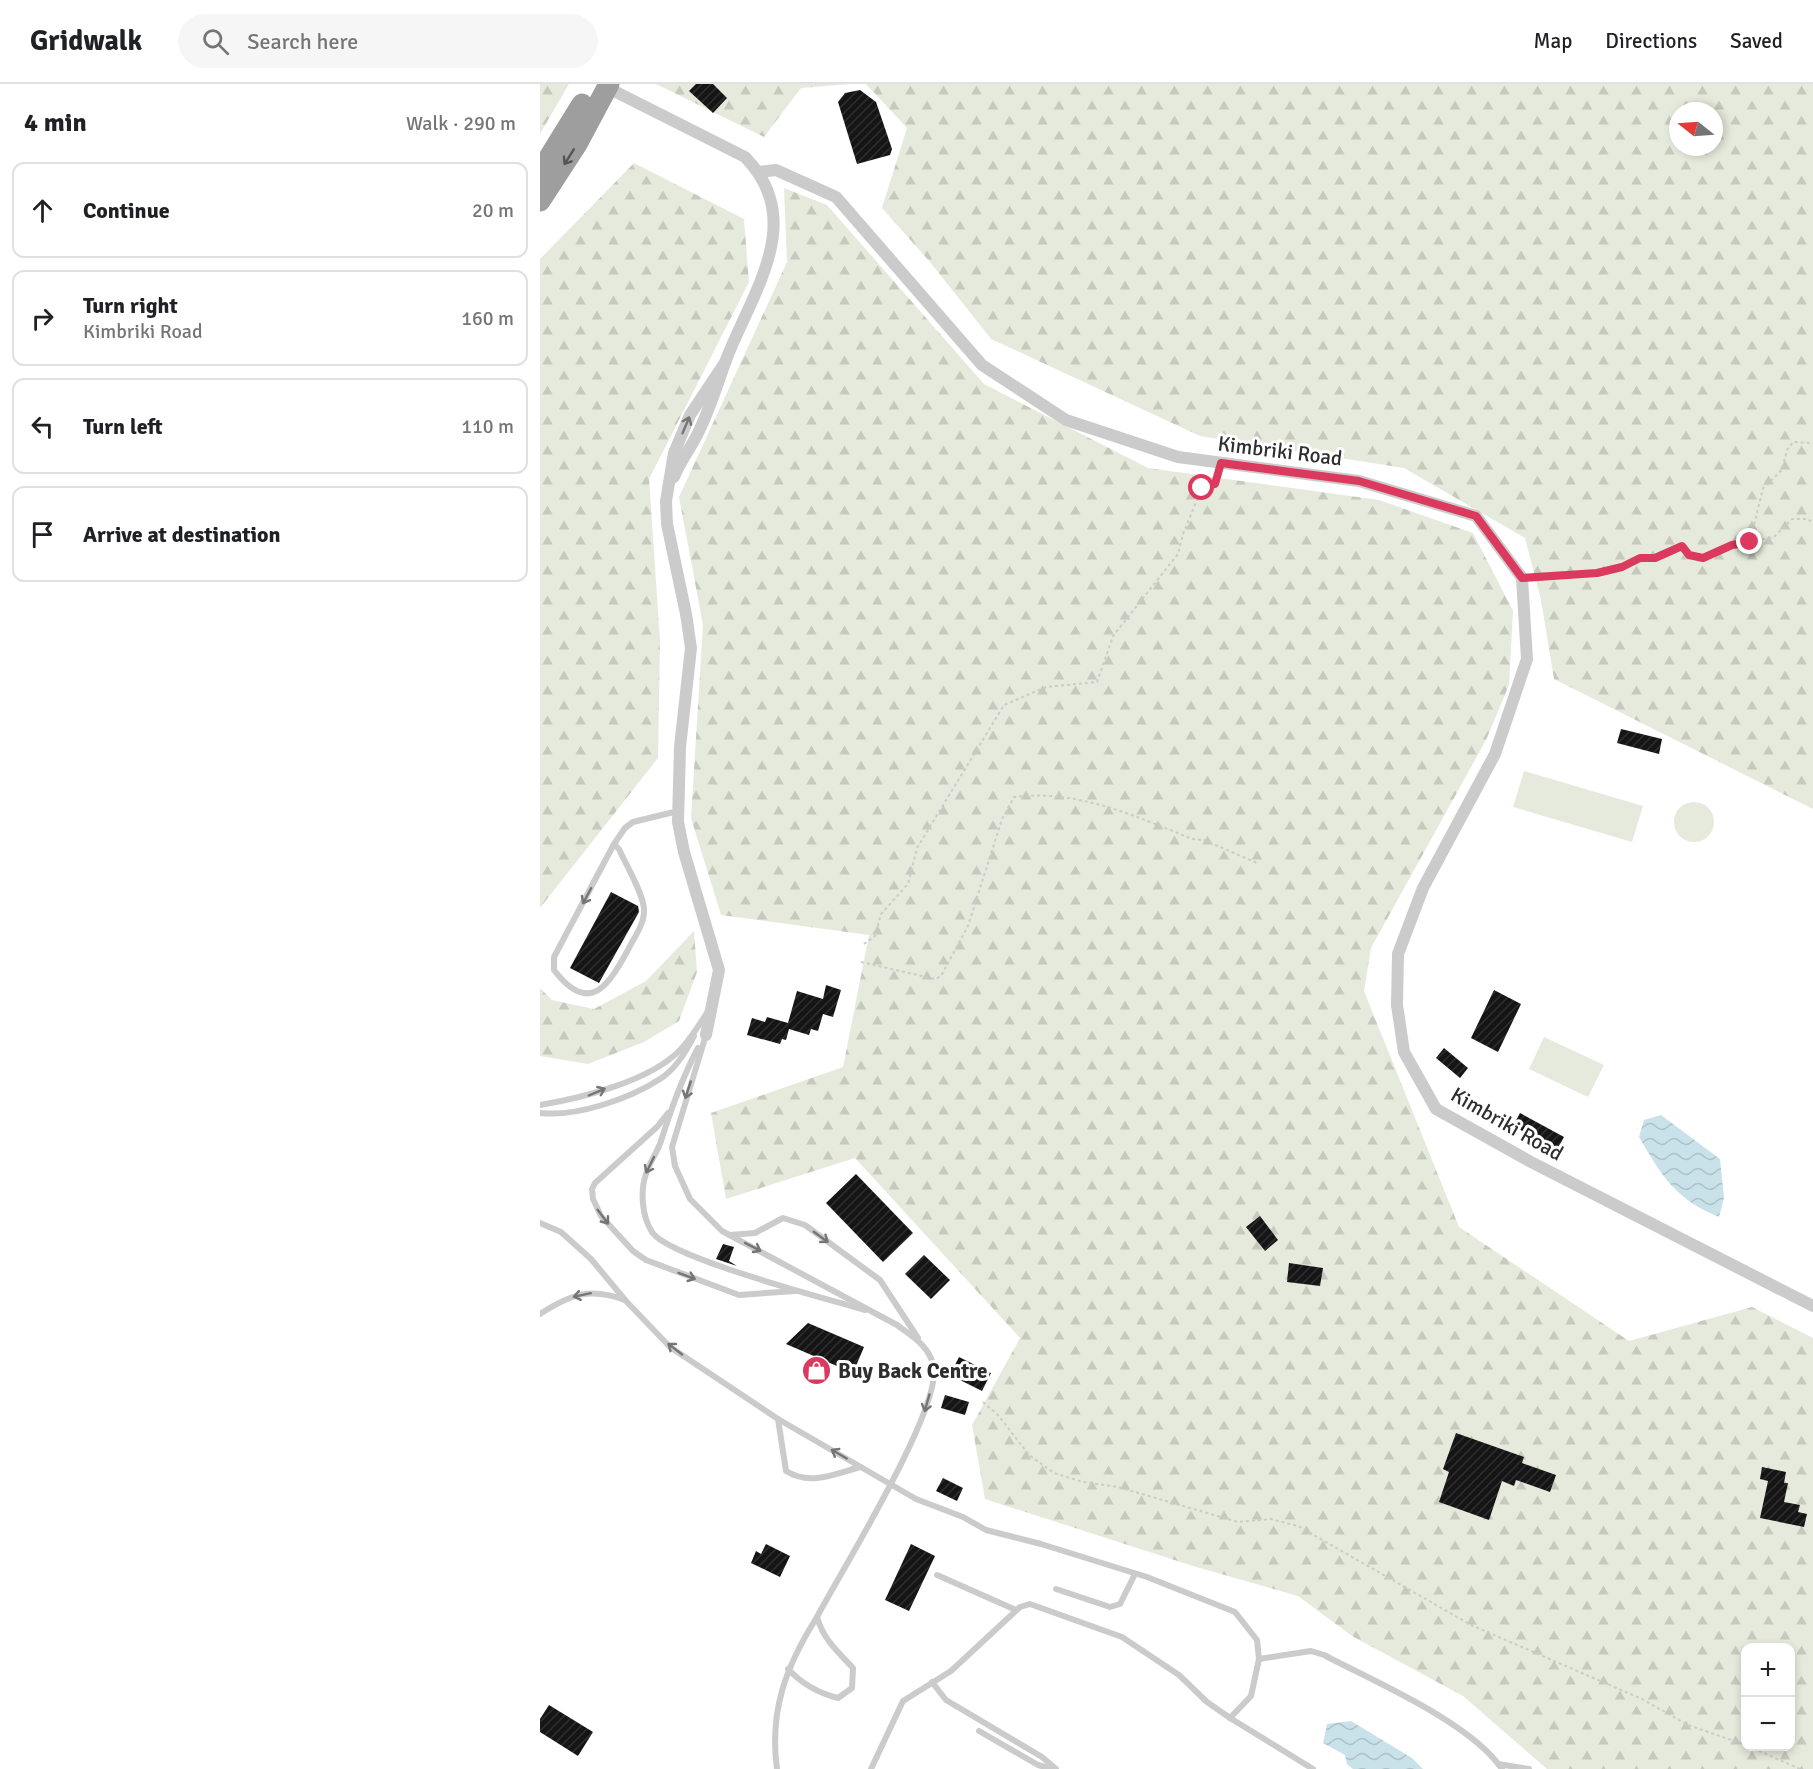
<!DOCTYPE html>
<html lang="en">
<head>
<meta charset="utf-8">
<style>
  body { margin:0; font-family:Signika,sans-serif; background:#f6f6f6; color:#202124 }
  .controls { position:absolute; right:18px; bottom:18px; display:grid; overflow:hidden; border-radius:12px; box-shadow:0 3px 9px #0003 }
  .controls button { width:54px; height:54px; display:grid; place-items:center; padding:0; border:0; border-bottom:2px solid #e0e0e0; background:#fff; color:#202124; font:30px sans-serif }
  .compass { position:absolute; left:1129px; top:18px; width:54px; height:54px; border-radius:50%; background:#fff; box-shadow:0 3px 9px #0003; rotate:287deg }
  .stop { position:absolute; width:18px; height:18px; margin:-14px; border:4px solid #db395d; border-radius:50%; background:#fff }
  .stop.end { background:#db395d; border-color:#fff; box-shadow:0 2px 6px #0008 }
  .list { margin:0; padding:0; list-style:none }
  h2 { display:flex; justify-content:space-between; align-items:center; height:78px; margin:0; padding:0 24px; font-size:26px }
  h2 small { font-size:20px; font-weight:400; color:#757577 }
  .list li { display:grid; grid-template-columns:39px 1fr auto; gap:18px; align-items:center; box-sizing:border-box; height:96px; margin:0 12px 12px; padding:0 12px; border:2px solid #e0e0e0; border-radius:12px }
  .list b { display:block; font-size:22px; white-space:nowrap }
  .list p { margin:0; font-size:20px; white-space:nowrap; color:#757577 }
  .list em { font-size:20px; font-style:normal; color:#757577 }
  .icon { flex:none; width:33px; height:33px; fill:none; stroke:currentColor; stroke-width:2; stroke-linecap:round; stroke-linejoin:round }
  .map { position:relative; flex:none; width:1273px; height:1685px; overflow:hidden }
  header { display:flex; align-items:center; gap:36px; box-sizing:border-box; height:84px; padding:0 30px; background:#fff; border-bottom:2px solid #e0e0e0 }
  header strong { font-size:28px }
  nav { display:flex; gap:33px; margin-inline-start:auto; font-size:21px }
  .search { width:420px; height:54px; background:#f6f6f6; display:flex; align-items:center; gap:15px; box-sizing:border-box; padding:0 21px; border-radius:33px; color:#757577; font-size:22px }
  main { display:flex }
  aside { flex:1; background:#fff }
  .map>svg:first-child { display:block }
  .grass { fill:#e6eadc }
  .forest { fill:url(#forest-firs); fill-rule:evenodd }
  .water { fill:url(#water-waves) }
  .building { fill:url(#building-hatch) }
  .lines { fill:none; stroke-linecap:round; stroke-linejoin:round }
  .path { stroke:#cbcbcb; stroke-width:2; stroke-dasharray:3 3; stroke-linecap:butt }
  .service { stroke:#cbcbcb; stroke-width:6 }
  .minor { stroke:#cbcbcb; stroke-width:12 }
  .trunk { stroke:#9e9e9e; stroke-width:21 }
  .oneway { stroke:#555 }
  .oneway2 { stroke:#757575 }
  .route { stroke:#db395d; stroke-width:8 }
  .labels { text-anchor:middle; stroke-width:6; stroke-linejoin:round; paint-order:stroke }
  .street-label { font-size:21px; fill:#2e2e2e; stroke:#fff }
  .poi-label { font-size:21px; font-weight:bold; fill:#2e2e2e; stroke:#fff; text-anchor:start }
</style>
</head>
<body>
<header>
<strong>Gridwalk</strong>
<div class="search"><svg class="icon" aria-label="search" viewBox="0 0 24 24"><circle cx="10" cy="10" r="6"/><path d="M15 15l6 6"/></svg>Search here</div>
<nav><a>Map</a><a>Directions</a><a>Saved</a></nav>
</header>
<main>
<aside>
<h2>4 min<small>Walk · 290 m</small></h2>
<ul class="list">
<li><svg class="icon" aria-label="ahead" viewBox="0 0 24 24"><path d="M12 20V5M6 11l6-6 6 6"/></svg><div><b>Continue</b></div><em>20 m</em></li>
<li><svg class="icon" aria-label="right" viewBox="0 0 24 24"><path d="M7 20v-9h11M14 6l5 5-5 5"/></svg><div><b>Turn right</b><p>Kimbriki Road</p></div><em>160 m</em></li>
<li><svg class="icon" aria-label="left" viewBox="0 0 24 24"><path d="M17 20v-9H6M10 6l-5 5 5 5"/></svg><div><b>Turn left</b></div><em>110 m</em></li>
<li><svg class="icon" aria-label="arrive" viewBox="0 0 24 24"><path d="M6 21V4h12l-3 4 3 4H6"/></svg><div><b>Arrive at destination</b></div></li>
</ul>
</aside>
<div class="map">
<svg width="1273" height="1685" viewBox="0 0 1273 1685">
  <defs>
    <pattern id="forest-firs" width="22" height="20" patternUnits="userSpaceOnUse" patternTransform="scale(1.5)"><rect width="22" height="20" fill="#e6eadc"/><path d="M5 1l3.5 6h-7zM16 11l3.5 6h-7z" fill="#c6c9bd"/></pattern>
    <pattern id="water-waves" width="16" height="10" patternUnits="userSpaceOnUse" patternTransform="scale(1.5)"><rect width="16" height="10" fill="#c9e1e9"/><path d="M0 5q4-4 8 0t8 0" fill="none" stroke="#adc1c8"/></pattern>
    <pattern id="building-hatch" width="6" height="6" patternUnits="userSpaceOnUse" patternTransform="scale(1.5)"><rect width="6" height="6" fill="#151515"/><path d="M-1 1l2-2M0 6l6-6M5 7l2-2" fill="none" stroke="#2f2f2f"/></pattern>
  </defs>
  <rect width="100%" height="100%" fill="#fff"/>
  <!-- grass -->
  <g class="grass">
    <polygon points="984,687 1103,722 1092,758 973,723"/>
    <circle cx="1154" cy="738" r="20"/>
    <polygon points="1004,953 1064,981 1048,1013 989,985"/>
  </g>
  <!-- forest -->
  <g class="forest">
    <polygon points="0,0 29,0 0,50"/>
    <polygon points="116,0 311,0 261,4 224,53"/>
    <path d="M326,0H1273V725L1014,595L1001,516L985,454L864,384L660,352L451,255L390,178L342,124L367,44ZM1138,27H1174V63H1138Z"/>
    <polygon points="94,79 204,135 209,198 109,395 120,555 118,674 0,824 0,175"/>
    <path d="M244,104L287,121L444,300L608,384L839,416L933,449L973,527L969,601L946,656L831,864L824,907L919,1143L1089,1257L1212,1223L1273,1254V1685H1007L923,1612L812,1552L758,1512L653,1482L445,1415L432,1341L480,1254L315,1074L186,1115L171,1029L303,983L329,851L181,831L151,734L163,541L139,413L247,178ZM1206,1564H1250V1662H1206Z"/>
    <polygon points="154,847 157,888 139,937 104,958 48,980 0,972 0,904 12,916 54,925 106,897"/>
  </g>
  <!-- water -->
  <g class="water">
    <path d="M1121,1031L1180,1075L1184,1114L1179,1133C1135,1115 1122,1092 1099,1053L1104,1036Z"/>
    <polygon points="811,1637 872,1674 883,1685 813,1685 807,1680 805,1671 783,1659 787,1640"/>
  </g>
  <!-- building -->
  <g class="building">
    <polygon points="156,0 173,0 187,14 173,29 149,7"/>
    <polygon points="320,6 336,18 352,65 350,71 317,80 298,18 305,9"/>
    <polygon points="1081,645 1122,655 1119,670 1077,659"/>
    <polygon points="71,808 98,822 99,828 59,899 30,884"/>
    <polygon points="286,901 301,906 293,933 283,930 278,947 271,945 269,951 249,945 246,956 242,955 240,960 207,951 212,934 225,938 227,933 248,939 257,907 283,915"/>
    <polygon points="954,906 981,920 958,968 931,954"/>
    <polygon points="904,964 928,984 920,994 896,974"/>
    <polygon points="980,1029 1024,1053 1017,1066 973,1042"/>
    <polygon points="316,1090 373,1149 343,1178 286,1119"/>
    <polygon points="720,1132 738,1156 725,1167 706,1143"/>
    <polygon points="183,1160 194,1163 189,1177 197,1182 176,1175"/>
    <polygon points="384,1171 410,1196 391,1215 365,1190"/>
    <polygon points="749,1179 783,1184 780,1202 747,1198"/>
    <polygon points="268,1239 324,1263 313,1289 246,1260"/>
    <polygon points="419,1273 451,1289 442,1307 410,1291"/>
    <polygon points="405,1311 429,1318 425,1331 401,1324"/>
    <polygon points="916,1349 984,1373 982,1379 1016,1391 1010,1408 976,1396 974,1402 962,1397 949,1436 899,1418 909,1388 903,1385"/>
    <polygon points="1222,1383 1246,1388 1244,1399 1248,1399 1244,1418 1260,1421 1258,1428 1267,1430 1264,1443 1220,1434 1228,1397 1220,1395"/>
    <polygon points="403,1394 423,1404 417,1417 396,1407"/>
    <polygon points="226,1460 250,1472 240,1493 211,1479 216,1467 221,1470"/>
    <polygon points="371,1460 395,1472 369,1527 345,1516"/>
    <polygon points="9,1621 53,1648 38,1672 0,1648 0,1635"/>
  </g>
  <g class="lines">
    <!-- path -->
    <g class="path">
      <polyline points="1210,458 1223,404 1242,386 1247,366 1253,358 1273,359"/>
      <polyline points="996,492 1057,489 1082,483 1100,474 1115,474 1142,462 1149,471 1163,474 1192,461 1234,453 1252,435 1268,435 1273,439"/>
      <polyline points="324,860 335,852 341,830 368,800 377,764 464,621 506,603 557,598 573,552 638,470 643,450 662,404 675,400 678,390"/>
      <path d="M321,878L395,895L401,892L428,842L462,735L474,713C536,705 596,732 652,755L664,756L717,779"/>
      <polyline points="443,1318 458,1331 489,1371 514,1389 543,1398 578,1403 698,1438 731,1435 758,1442 931,1541 1102,1615 1148,1641 1206,1661"/>
      <polyline points="1208,1662 1260,1685"/>
    </g>
    <!-- service -->
    <g class="service">
      <path d="M74,760L79,765C86,781 103,809 104,825C105,839 95,852 89,864C69,901 50,933 14,886V873L74,760L85,744L93,738L138,727"/>
      <path d="M166,951L132,1063L135,1082L150,1115L182,1147L357,1241C373,1253 391,1263 394,1285C398,1331 302,1486 277,1533C283,1555 298,1568 313,1584L312,1604L298,1614C278,1609 262,1600 248,1585"/>
      <path d="M158,964C142,994 131,1025 121,1057C117,1069 109,1079 106,1090C100,1107 102,1133 112,1148C129,1174 288,1215 325,1226"/>
      <path d="M0,1021C42,1014 111,997 141,965C151,954 160,940 168,927"/>
      <path d="M0,1029C37,1033 89,1015 120,995C136,985 146,968 154,952"/>
      <polyline points="128,1029 117,1043 55,1099 52,1105 53,1115 61,1132 93,1167 106,1176 199,1211 255,1207"/>
      <polyline points="0,1139 21,1148 51,1175 86,1217 130,1263 238,1335 376,1415 423,1433 446,1446 501,1460 607,1493 695,1528 717,1556 719,1575 711,1612 690,1634"/>
      <polyline points="190,1151 215,1149 243,1134 265,1141 340,1196 378,1254"/>
      <path d="M0,1230C31,1210 50,1203 85,1216"/>
      <path d="M238,1335L246,1387C270,1402 295,1390 320,1383"/>
      <polyline points="397,1491 476,1526"/>
      <polyline points="516,1505 570,1523 580,1520 595,1490"/>
      <path d="M719,1575L771,1567L784,1571C835,1598 930,1638 962,1685"/>
      <polyline points="392,1598 406,1616 502,1673 516,1685"/>
      <polyline points="439,1647 498,1681 512,1685"/>
      <polyline points="958,1680 989,1685"/>
      <path d="M237,1685C229,1627 246,1582 277,1533"/>
      <polyline points="331,1685 363,1617 411,1587 480,1523 490,1520 582,1553 639,1591 667,1618 690,1634 773,1685"/>
    </g>
    <!-- minor -->
    <g class="minor">
      <path d="M64,2L205,73C268,137 211,210 186,276C177,301 170,325 158,349C151,364 140,377 134,393"/>
      <polyline points="219,88 236,86 296,113 442,281 526,336 638,373 819,397 936,432 982,494 987,575 955,670 883,804 858,870 857,921 864,968 896,1025 991,1078 1273,1222"/>
      <polyline points="166,951 179,886 144,768 138,738 140,663 151,564 146,530 127,440 126,417 134,369 150,331 186,277"/>
    </g>
    <!-- trunk -->
    <g class="trunk">
      <polyline points="0,88 42,20"/>
      <polyline points="0,117 37,60 69,0"/>
    </g>
  </g>
  <!-- one-way arrows -->
  <defs><path id="oneway-shaft" d="M-6 0H5M1.5-3L5.5 0L1.5 3" fill="none" stroke-width="1.6" stroke-linecap="round" stroke-linejoin="round" transform="scale(1.5)"/></defs>
  <use class="oneway" href="#oneway-shaft" transform="translate(29 73) rotate(122)"/>
  <g class="oneway2">
    <use href="#oneway-shaft" transform="translate(146 341) rotate(-67)"/>
    <use href="#oneway-shaft" transform="translate(47 812) rotate(118)"/>
    <use href="#oneway-shaft" transform="translate(148 1006) rotate(108)"/>
    <use href="#oneway-shaft" transform="translate(57 1008) rotate(-23)"/>
    <use href="#oneway-shaft" transform="translate(110 1081) rotate(116)"/>
    <use href="#oneway-shaft" transform="translate(63 1133) rotate(53)"/>
    <use href="#oneway-shaft" transform="translate(281 1153) rotate(36)"/>
    <use href="#oneway-shaft" transform="translate(213 1163) rotate(27)"/>
    <use href="#oneway-shaft" transform="translate(147 1192) rotate(20)"/>
    <use href="#oneway-shaft" transform="translate(42 1211) rotate(168)"/>
    <use href="#oneway-shaft" transform="translate(135 1265) rotate(-142)"/>
    <use href="#oneway-shaft" transform="translate(387 1319) rotate(106)"/>
    <use href="#oneway-shaft" transform="translate(299 1370) rotate(-150)"/>
  </g>
  <g class="lines">
    <!-- route -->
    <polyline class="route" points="662,404 675,400 681,379 819,397 936,432 982,494 1057,489 1082,483 1100,474 1115,474 1142,462 1149,471 1163,474 1192,461 1210,458"/>
  </g>
  <!-- icons -->
  <defs>
    <symbol id="shop-disc" viewBox="-11 -11 22 22"><circle r="9.5" fill="#db395d" stroke="#fff"/><path d="M-5-2.5h2.3a2.7 3.5 0 0 1 5.4 0H5L5.5 6h-11ZM-1.5-2.5h3a1.5 2.3 0 0 0-3 0Z" fill="#fff"/></symbol>
  </defs>
  <g fill-rule="evenodd">
    <use href="#shop-disc" x="260" y="1270" width="33" height="33"/>
  </g>
  <g class="labels">
    <!-- street labels -->
    <g class="street-label">
      <text transform="translate(740 367) rotate(7)" y="7">Kimbriki Road</text>
      <text transform="translate(967 1040) rotate(30)" y="7">Kimbriki Road</text>
    </g>
    <!-- poi labels -->
    <g class="poi-label">
      <text x="298" y="1294">Buy Back Centre</text>
    </g>
  </g>
</svg>
<div class="controls">
<button>+</button>
<button>−</button>
</div>
<svg class="compass" viewBox="-18 -18 36 36"><path d="M0-13l5 13h-10z" fill="#e53935"/><path d="M0 13l5-13h-10z" fill="#757577"/></svg>
<div class="stop" style="left:662px;top:404px"></div>
<div class="stop end" style="left:1210px;top:458px"></div>
</div>
</main>
</body>
</html>
